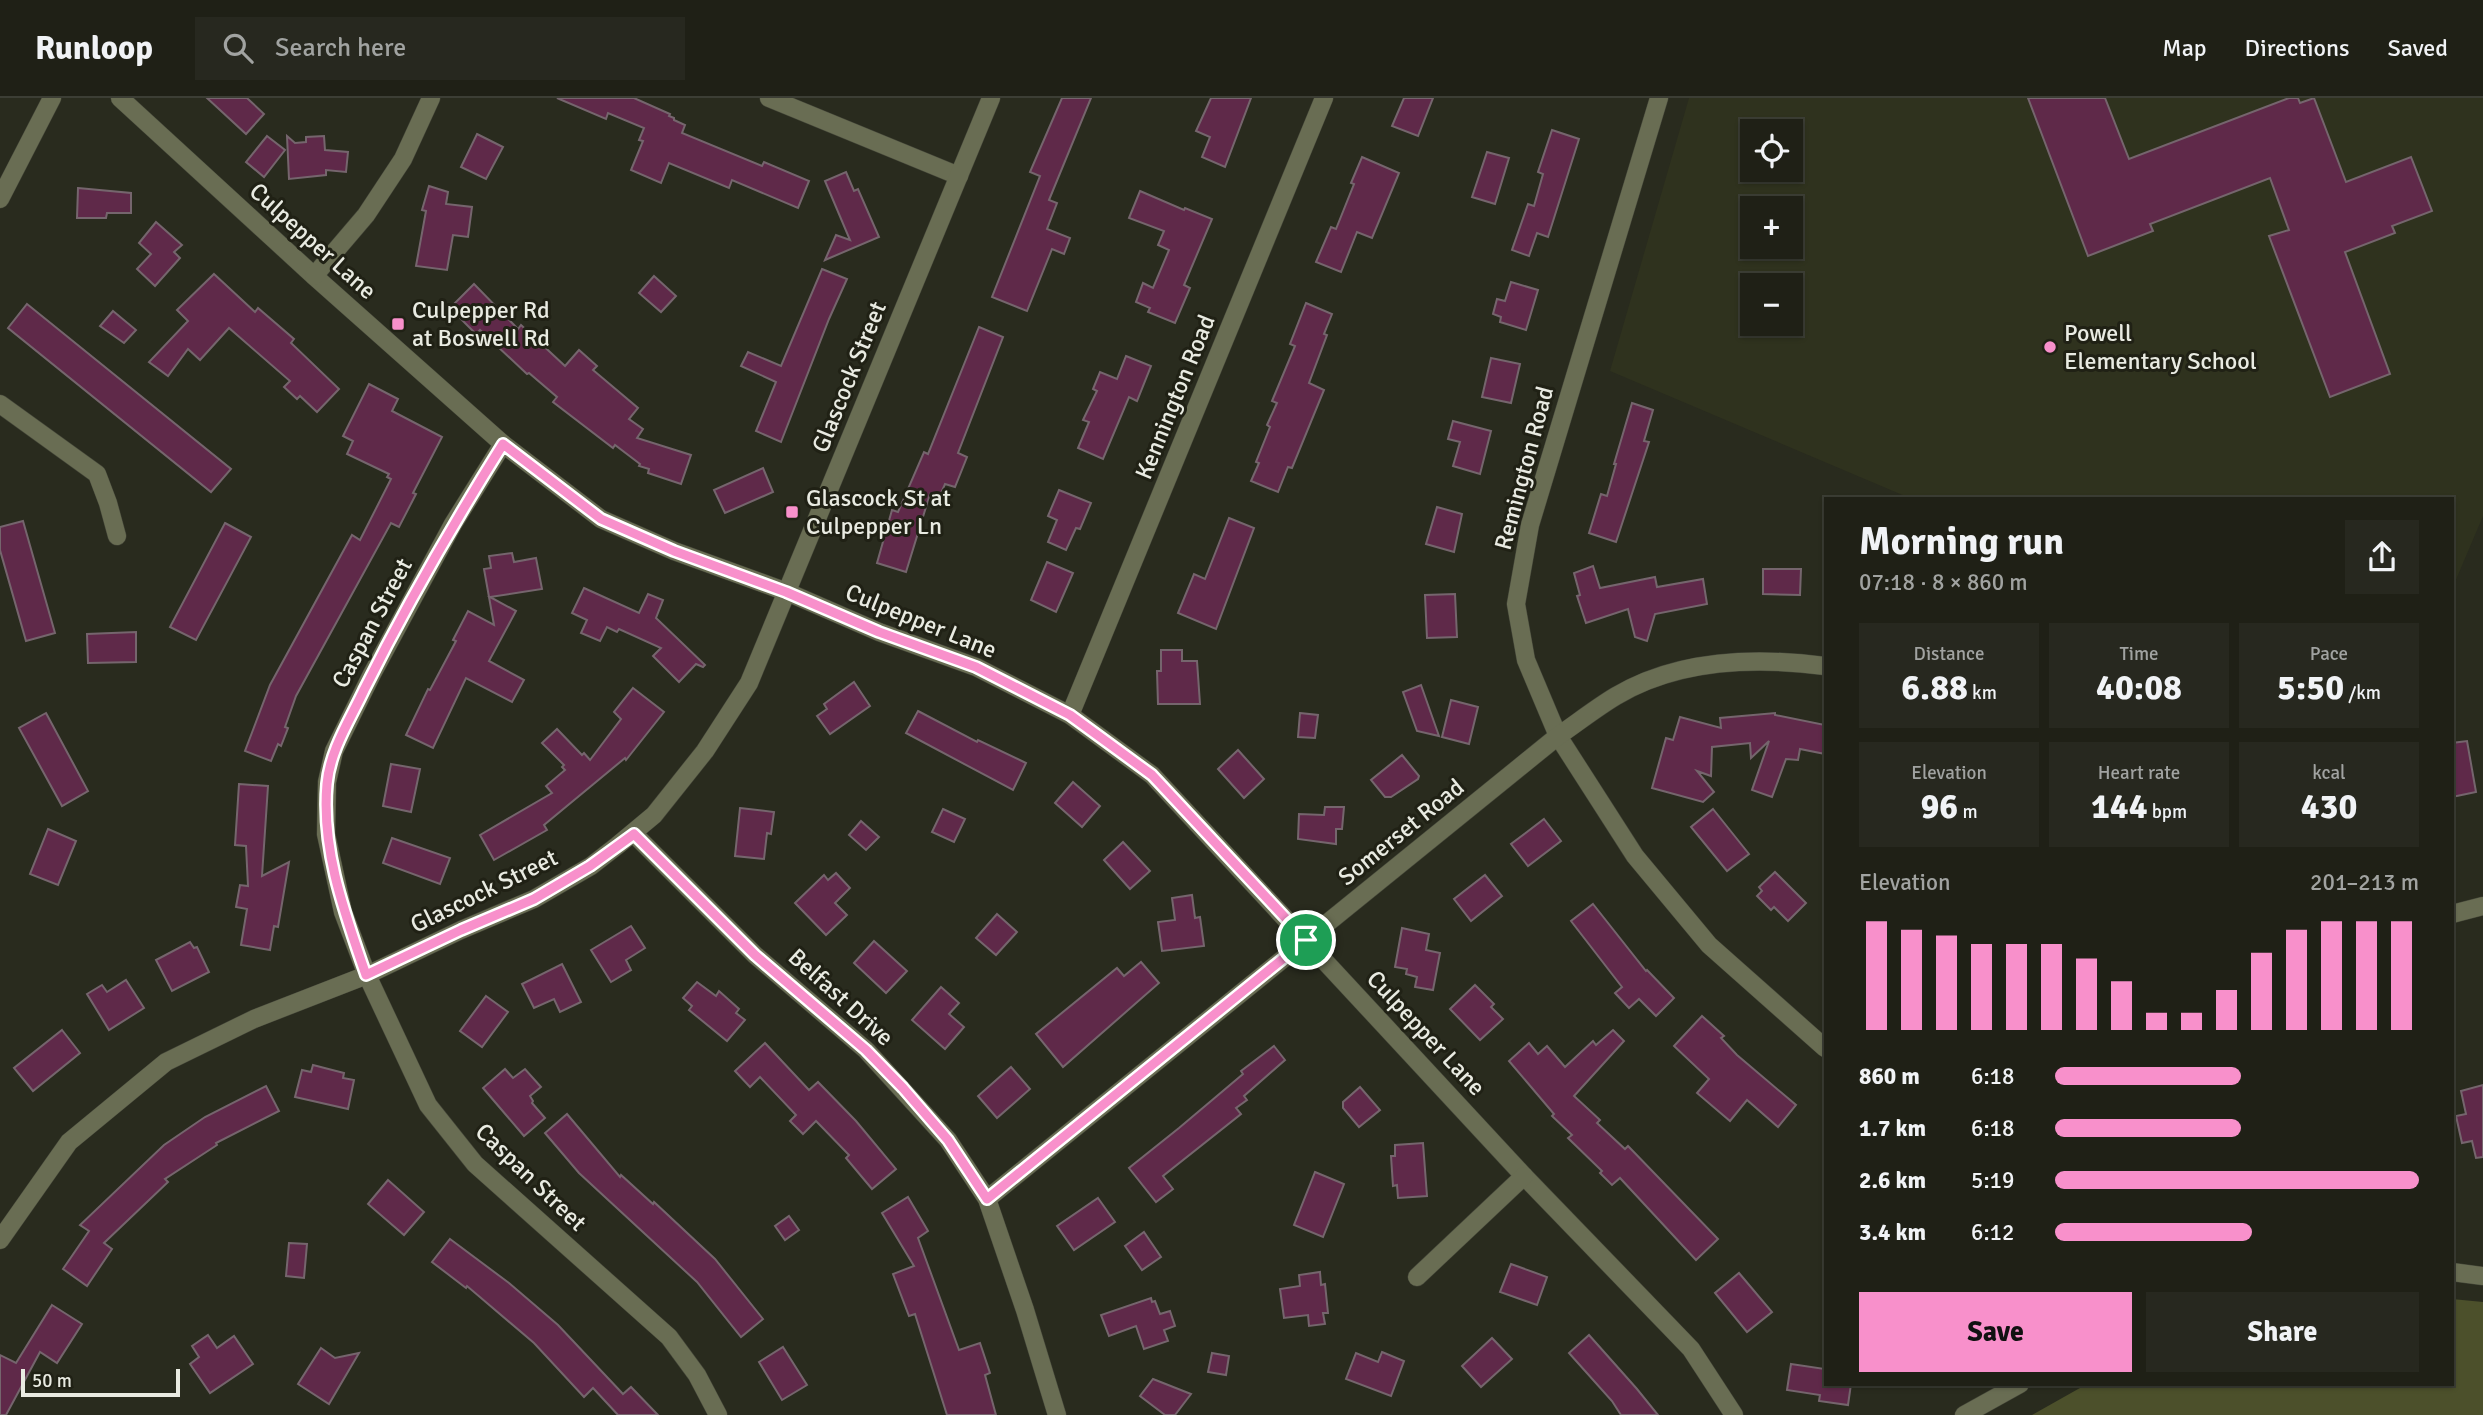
<!DOCTYPE html>
<html lang="en">
<head>
<meta charset="utf-8">
<style>
	body { margin:0; font-family:Signika,sans-serif; background:#27281f; color:#f1f3f6; height:100vh; display:flex; flex-direction:column; font-size:26px; white-space:nowrap }
	* { box-sizing:border-box; margin:0 }
	p { font-size:23px; color:#a1a3a1 }
	.icon { flex:none; width:38px; height:38px; fill:none; stroke:currentColor; stroke-width:2; stroke-linecap:round; stroke-linejoin:round }
	.map { position:relative; flex:1; overflow:hidden }
	.side { position:absolute; left:1824px; top:399px; width:630px; height:889px; display:flex; flex-direction:column; background:#1f2016; border-radius:0px; box-shadow:0 2px 5px #0004,0 0 0 2px #3c3e35 }
	.side>* { flex:none }
	.buttons { position:absolute; left:1740px; top:21px; display:grid; gap:14px }
	.buttons a { display:grid; place-items:center; width:63px; height:63px; border-radius:0px; background:#1f2016; box-shadow:0 2px 5px #0004,0 0 0 2px #3c3e35; font-size:35px }
	.scale { position:absolute; left:21px; bottom:18px; width:159px; box-sizing:border-box; padding-left:7px; border:4px solid #e9ebe2; border-top:0; font-size:19px; line-height:24px; white-space:nowrap; color:#e9ebe2; -webkit-text-stroke:5px #202115; paint-order:stroke }
	.pin { position:absolute; display:grid; place-items:center; width:60px; height:60px; color:#fff; margin:-30px; border:4px solid #fff; border-radius:50%; box-shadow:0 2px 7px #0007 }
	.round { display:grid; place-items:center; flex:none; width:74px; height:74px; border-radius:0px; background:#27281f }
	.summary { display:flex; align-items:center; justify-content:space-between; height:119px; padding:0 35px }
	h1 { font-size:38px; font-weight:700; line-height:52px }
	.stats { display:grid; grid-template-columns:repeat(3,1fr); gap:10px; height:119px; padding:7px 35px }
	.stats div { display:grid; align-content:center; border-radius:0px; background:#27281f; text-align:center }
	.stats b { font-size:35px; font-weight:700 }
	.stats small { font-size:19px; font-weight:400 }
	.stats p { font-size:19px }
	.chart { height:196px; padding:14px 35px }
	.chart p { display:flex; justify-content:space-between }
	.chart svg { width:100%; height:126px; margin-top:7px; stroke:#f890cb; stroke-width:6 }
	.action { display:flex; gap:14px; margin-top:auto; padding:14px 35px }
	.action a { flex:1; height:80px; border-radius:0px; background:#f890cb; color:#111; font-size:28px; font-weight:700; line-height:80px; text-align:center }
	.action a+a { background:#27281f; color:#f1f3f6 }
	ul { padding:0 35px; list-style:none; font-size:23px }
	li { display:grid; grid-template-columns:112px 84px 1fr; align-items:center; height:52px }
	li i { height:18px; border-radius:9px; background:#f890cb }
	header { display:flex; align-items:center; gap:42px; box-sizing:border-box; height:98px; padding:0 35px; background:#1f2016; border-bottom:2px solid #3c3e35 }
	header strong { font-size:33px }
	nav { display:flex; gap:38px; margin-inline-start:auto; font-size:24px }
	.search { width:490px; height:63px; background:#27281f; display:flex; align-items:center; gap:18px; box-sizing:border-box; padding:0 24px; border-radius:0px; color:#a1a3a1; font-size:26px }
	.map>svg:first-child { display:block }
</style>
</head>
<body>
<header>
<strong>Runloop</strong>
<div class="search"><svg class="icon" aria-label="search" viewBox="0 0 24 24"><circle cx="10" cy="10" r="6"/><path d="M15 15l6 6"/></svg>Search here</div>
<nav><a>Map</a><a>Directions</a><a>Saved</a></nav>
</header>
<div class="map">
<svg width="2483" height="1317" viewBox="0 0 2483 1317">
	<rect width="100%" height="100%" fill="#292b1e"/>
	<path fill="#2f321e" fill-rule="evenodd" d="M1689,0H2483V418L2452,491V401H1912L1610,273ZM1752,33H1790V72H1752ZM1752,110H1790V149H1752ZM1752,187H1790V226H1752Z"/>
	<path fill="#4c502b" d="M2452,1201L2483,1204V1317H2032L2087,1286H2452Z"/>
	<g fill="#5f2949" stroke="#75656d" stroke-width="2">
		<path d="M207,0H247L264,16L246,36Z"/>
		<path d="M557,0H634L670,16L669,18L674,20V22L685,27L682,35L762,68L764,64L809,83L798,110L732,82L729,90L669,65L661,85L631,72L643,43L639,42L644,30L608,15L606,21Z"/>
		<path d="M1062,0H1091L1049,102L1057,105L1047,131L1070,140L1064,156L1052,151L1027,213L992,199L1040,78L1030,74Z"/>
		<path d="M1211,0H1251L1225,69L1202,59L1210,39L1196,33Z"/>
		<path d="M1404,0H1433L1418,38L1392,28Z"/>
		<path d="M2028,0H2105L2129,61L2289,0H2298L2300,5L2314,0L2346,84L2411,59L2432,113L2392,128L2395,135L2345,154L2390,276L2330,299L2269,138L2289,132L2270,80L2150,126L2153,133L2088,158Z"/>
		<path d="M1552,32L1579,41L1548,139L1537,135L1529,158L1512,152L1528,106L1534,108L1543,76L1538,74Z"/>
		<path d="M477,36L503,49L486,81L461,69Z"/>
		<path d="M267,38L285,52L264,79L246,64Z"/>
		<path d="M287,38L295,45L306,44V39L324,38L325,52L348,54L346,74L326,72V77L289,81Z"/>
		<path d="M1487,54L1509,60L1495,106L1472,99Z"/>
		<path d="M1362,59L1399,75L1372,140L1357,134L1341,174L1316,164L1331,129L1336,131L1354,86L1351,85Z"/>
		<path d="M846,74L854,93L858,91L879,139L825,162L836,137L850,142L825,83Z"/>
		<path d="M429,88L448,94L446,106L472,109L468,139L453,137L447,172L416,168L426,113L422,112Z"/>
		<path d="M78,90L131,95V115H107L106,120H77Z"/>
		<path d="M1140,93L1184,112L1185,110L1212,121L1184,187L1190,190L1175,225L1148,214L1150,210L1136,204L1143,185L1153,190L1169,152L1158,147L1164,133L1129,120Z"/>
		<path d="M156,124L182,147L174,154L180,160L155,188L137,171L151,156L139,145Z"/>
		<path d="M822,171L847,181L829,221L781,344L756,333L776,284L741,268L748,254L781,268Z"/>
		<path d="M214,176L255,214L258,210L294,241L291,245L339,291L317,314L300,298L297,301L284,289L290,283L229,230L200,262L188,251L168,278L149,264L188,223L177,212Z"/>
		<path d="M654,178L676,198L661,214L639,195Z"/>
		<path d="M1511,184L1538,192L1526,232L1500,224L1501,219L1493,216L1497,201L1505,203Z"/>
		<path d="M474,186L518,231L521,227L565,268L579,252L597,268L593,272L638,310L629,321L643,331L637,340L691,357L681,386L648,375L649,371L639,368L640,366L615,347L613,350L553,304L557,299L529,275L527,276L480,232L476,236L450,210Z"/>
		<path d="M1306,205L1332,216L1324,236L1327,237L1309,285L1324,292L1292,370L1288,369L1278,394L1251,383L1259,365L1256,364L1270,329L1267,327L1277,305L1272,303L1295,248L1290,246Z"/>
		<path d="M27,206L231,371L211,394L8,230Z"/>
		<path d="M113,213L136,232L124,245L100,228Z"/>
		<path d="M979,229L1003,239L958,355L967,359L955,389L945,386L939,400L930,396L906,474L877,465L892,412L898,414L924,354L928,356Z"/>
		<path d="M1126,258L1151,268L1137,303L1129,299L1103,361L1078,350L1089,324L1083,322L1097,293L1093,291L1100,274L1117,281Z"/>
		<path d="M1491,260L1520,266L1511,305L1482,299Z"/>
		<path d="M369,286L398,301L392,313L442,339L413,395L416,396L399,429L391,425L296,598L285,629L288,630L281,648L278,646L271,663L245,653L270,587L352,437L360,442L391,381L387,379L389,376L347,356L353,343L343,338Z"/>
		<path d="M1632,305L1653,312L1644,343L1649,344L1616,444L1589,435L1601,396L1607,398L1616,366H1614Z"/>
		<path d="M1453,323L1491,333L1480,376L1453,368L1460,344L1448,341Z"/>
		<path d="M763,370L773,394L725,415L714,392Z"/>
		<path d="M1059,392L1091,405L1080,431L1076,430L1066,452L1048,444L1057,422L1048,418Z"/>
		<path d="M1437,409L1462,416L1454,454L1426,446Z"/>
		<path d="M1229,420L1254,430L1216,531L1178,515L1194,476L1205,481Z"/>
		<path d="M23,423L55,535L26,543L0,452V429Z"/>
		<path d="M225,425L251,439L196,542L170,529Z"/>
		<path d="M512,455L514,464L536,460L542,491L490,499L516,513L489,563L524,582L512,604L466,580L433,650L406,637L428,591L430,592L456,543L453,542L468,513L494,527L484,471L491,470L489,458Z"/>
		<path d="M1047,464L1073,475L1056,514L1031,502Z"/>
		<path d="M1593,468L1600,490L1655,479L1657,489L1703,481L1707,506L1655,516L1647,543L1635,539L1628,511L1586,525L1577,498L1580,497L1574,475Z"/>
		<path d="M1763,471H1801L1800,497L1763,496Z"/>
		<path d="M584,490L639,515L648,496L663,502L656,520L705,567L703,569L696,566L679,584L653,558L661,550L619,531L617,534L607,529L600,543L581,535L587,522L572,515Z"/>
		<path d="M1455,496L1457,539L1427,540L1425,497Z"/>
		<path d="M136,534V564L88,565L87,536Z"/>
		<path d="M1161,552H1182V563H1197L1200,606H1158L1157,573H1161Z"/>
		<path d="M854,584L870,608L830,636L817,618L827,611L824,606Z"/>
		<path d="M1421,587L1439,638L1417,633L1403,594Z"/>
		<path d="M633,590L664,614L626,662L625,660L544,727L547,732L494,762L480,737L552,695L546,688L565,672L562,669L564,667L542,645L557,631L582,657L584,655L590,662L621,621L614,614Z"/>
		<path d="M1451,602L1478,609L1469,646L1442,639Z"/>
		<path d="M918,613L977,644L978,642L1026,665L1013,692L906,635Z"/>
		<path d="M46,615L88,693L62,708L19,630Z"/>
		<path d="M1300,615L1318,617L1315,640L1298,639Z"/>
		<path d="M1775,615V617L1825,627V656L1800,651L1798,662L1786,661L1772,699L1752,692L1769,643L1751,660L1750,645L1712,649L1711,678L1697,673L1714,694L1703,704L1652,690L1666,640L1673,642L1680,619L1721,630L1720,620Z"/>
		<path d="M2467,643L2476,694L2452,699V645Z"/>
		<path d="M1238,652L1264,681L1244,700L1218,671Z"/>
		<path d="M1402,657L1419,678L1418,681L1391,699H1385L1371,682Z"/>
		<path d="M391,666L420,671L411,714L383,708Z"/>
		<path d="M1073,684L1100,708L1082,729L1055,705Z"/>
		<path d="M239,686L268,688L262,778L289,764L278,829L274,828L270,852L241,847L247,811L236,809L240,787L248,788L246,748L235,747Z"/>
		<path d="M1325,709H1344L1342,731H1336V746L1298,741L1299,716L1324,717Z"/>
		<path d="M740,710L774,714L771,736L767,735L764,761L735,758Z"/>
		<path d="M943,711L965,721L954,744L932,734Z"/>
		<path d="M1713,711L1749,756L1727,773L1691,729Z"/>
		<path d="M1544,721L1561,743L1528,768L1511,746Z"/>
		<path d="M861,723L879,739L866,752L849,737Z"/>
		<path d="M48,731L76,743L58,787L30,776Z"/>
		<path d="M392,740L450,760L440,786L383,765Z"/>
		<path d="M1123,744L1150,773L1130,791L1104,762Z"/>
		<path d="M1775,774L1806,805L1788,823L1774,809L1771,812L1757,798L1762,793L1759,789Z"/>
		<path d="M836,775L850,790L835,805L847,817L826,837L795,805L824,777L828,782Z"/>
		<path d="M1485,777L1502,798L1471,823L1454,801Z"/>
		<path d="M1192,797L1195,820L1200,819L1204,848L1162,853L1158,824L1175,822L1172,800Z"/>
		<path d="M1593,806L1646,873L1647,872L1674,900L1656,918L1639,901L1629,910L1615,895L1622,889L1571,823Z"/>
		<path d="M997,816L1017,834L996,857L976,840Z"/>
		<path d="M631,828L645,850L626,862L631,872L611,884L591,852Z"/>
		<path d="M1402,830L1429,836L1426,852L1440,855L1433,892L1415,889L1417,879L1406,876L1407,871L1395,869Z"/>
		<path d="M874,843L907,873L886,895L854,865Z"/>
		<path d="M190,844L194,850L197,849L209,874L172,893L156,862Z"/>
		<path d="M1141,864L1159,885L1063,969L1036,936L1117,870L1124,878Z"/>
		<path d="M562,866L581,904L560,914L554,901L534,910L522,886Z"/>
		<path d="M126,882L144,910L109,932L87,896L102,887L107,894Z"/>
		<path d="M697,884L716,898L719,893L739,911L736,915L745,922L727,943L689,912L692,908L683,900Z"/>
		<path d="M1475,887L1494,906L1491,909L1503,921L1480,942L1450,911Z"/>
		<path d="M941,889L959,905L949,916L964,929L945,951L912,922Z"/>
		<path d="M486,898L508,914L482,949L460,933Z"/>
		<path d="M1702,918L1724,938L1721,940L1737,957L1796,1007L1778,1029L1747,1002L1730,1023L1697,995L1709,981L1674,948Z"/>
		<path d="M62,932L80,955L33,993L14,970Z"/>
		<path d="M1613,932L1624,943L1574,998L1600,1022L1597,1025L1625,1051L1628,1048L1718,1141L1696,1162L1620,1080L1612,1087L1600,1075L1602,1073L1568,1040L1572,1037L1552,1018L1554,1016L1509,963L1529,945L1538,956L1547,948L1565,969L1593,943L1596,947Z"/>
		<path d="M765,945L809,992L818,984L856,1023L896,1071L872,1091L846,1060L849,1057L816,1023L803,1036L790,1023L796,1017L760,979L750,989L735,973Z"/>
		<path d="M1274,948L1285,962L1244,998L1247,1002L1236,1010L1241,1016L1163,1078L1173,1091L1156,1104L1129,1070L1179,1030L1243,976L1241,973Z"/>
		<path d="M313,967L344,975L343,980L354,982L348,1011L295,999L302,972L311,974Z"/>
		<path d="M1011,969L1030,991L997,1020L978,998Z"/>
		<path d="M505,971L513,980L525,971L541,989L530,998L533,1003L532,1005L545,1020L524,1038L483,990Z"/>
		<path d="M2483,987V1059L2476,1060L2472,1043L2462,1045L2456,1018L2466,1016L2461,993Z"/>
		<path d="M266,988L279,1013L216,1045L217,1047L165,1081L168,1084L104,1145L112,1151L87,1188L63,1171L89,1133L80,1127L164,1047L205,1019Z"/>
		<path d="M1360,989L1380,1012L1359,1029L1343,1010V1004Z"/>
		<path d="M567,1016L620,1079L621,1077L653,1106L654,1104L715,1161L763,1221L741,1239L697,1184L579,1075L545,1035Z"/>
		<path d="M1423,1045L1427,1098L1398,1100L1397,1087L1393,1088L1391,1058H1395V1047Z"/>
		<path d="M1315,1074L1344,1086L1323,1139L1294,1127Z"/>
		<path d="M388,1082L424,1114L404,1137L368,1106Z"/>
		<path d="M908,1099L928,1133L918,1140L959,1252L980,1245L990,1275L985,1277L996,1317H947L915,1216L909,1218L893,1176L914,1168L882,1115Z"/>
		<path d="M1098,1100L1115,1124L1074,1152L1057,1128Z"/>
		<path d="M789,1118L799,1132L785,1142L775,1128Z"/>
		<path d="M1144,1134L1161,1159L1142,1172L1125,1148Z"/>
		<path d="M450,1141L509,1185L558,1227L623,1296L631,1289L658,1317H618L593,1290L584,1299L534,1245L467,1188L466,1190L432,1164Z"/>
		<path d="M289,1145L307,1146L304,1180L286,1178Z"/>
		<path d="M1511,1166L1547,1179L1537,1207L1500,1194Z"/>
		<path d="M1320,1174L1321,1187L1325,1186L1328,1215H1323L1325,1226L1309,1228L1308,1217L1284,1220L1280,1191L1300,1188L1299,1177Z"/>
		<path d="M1739,1175L1772,1214L1747,1234L1715,1195Z"/>
		<path d="M1151,1200L1152,1204L1155,1203L1160,1216L1170,1213L1175,1228L1164,1232L1168,1243L1144,1251L1136,1228L1109,1238L1101,1217Z"/>
		<path d="M52,1207L82,1226L57,1265L40,1254L6,1317H0V1257L16,1265Z"/>
		<path d="M208,1237L217,1250L234,1238L253,1266L210,1295L190,1266L199,1259L192,1248Z"/>
		<path d="M1589,1237L1637,1291L1658,1317H1621L1612,1303L1569,1255Z"/>
		<path d="M1492,1240L1512,1261L1481,1289L1462,1268Z"/>
		<path d="M783,1249L807,1287L782,1302L759,1264Z"/>
		<path d="M321,1250L335,1260L359,1255L329,1306L298,1286Z"/>
		<path d="M1382,1254L1404,1263L1391,1298L1346,1281L1356,1255L1378,1264Z"/>
		<path d="M1212,1255L1229,1258L1226,1277L1208,1274Z"/>
		<path d="M1791,1266L1825,1271V1286H1851L1848,1307L1819,1303L1820,1297L1787,1292Z"/>
		<path d="M1153,1281L1191,1296L1175,1317H1165L1140,1298Z"/>
	</g>
	<g fill="none" stroke-linecap="round" stroke-linejoin="round">
		<g stroke="#444639" stroke-width="19">
			<g id="minor">
				<path d="M120,0L314,178L503,346L601,421L674,453L787,494L879,534L976,569L1070,617L1152,677L1524,1078L1691,1251L1734,1317"/>
				<path d="M769,0L959,78"/>
				<path d="M1659,0L1530,427L1516,506L1526,562L1558,638L1635,758L1709,847L1825,950"/>
				<path d="M314,178L366,117L403,61L431,0"/>
				<path d="M0,306L97,376L108,405L117,438"/>
				<path d="M503,346L453,426L372,576L334,653L327,684L326,736L343,814L367,877L428,1007L475,1066L669,1239L697,1277L718,1317"/>
				<path d="M1070,617L1324,0"/>
				<path d="M634,736L755,857L866,952L948,1042L987,1101L1025,1212L1057,1317"/>
				<path d="M2452,816L2483,808"/>
				<path d="M987,1101L1558,638C1577,625 1596,610 1616,598C1678,561 1756,559 1825,568"/>
				<path d="M2452,1174L2483,1178"/>
				<path d="M1417,1179L1524,1078"/>
				<path d="M1964,1317L2020,1286"/>
			</g>
		</g>
		<g stroke="#444639" stroke-width="19">
			<g id="tertiary">
				<path d="M0,101L52,0"/>
				<path d="M0,1142L69,1044L166,964L254,921L367,877L461,832L534,801L591,768L618,747L654,717L705,653L749,585L991,0"/>
			</g>
		</g>
		<use href="#minor" stroke="#696d53" stroke-width="18"/>
		<use href="#tertiary" stroke="#696d53" stroke-width="18"/>
	</g>
	<g fill="none" stroke-linecap="round" stroke-linejoin="round">
		<g stroke="#fff" stroke-width="14">
			<path id="route" d="M503,346L601,421L674,453L786,494L879,534L976,569L1070,617L1152,677L1306,842L987,1101L948,1042L903,990L866,952L755,857L634,736L590,768L534,801L461,832L366,877C345,816 321,752 327,686C330,652 350,622 364,592C406,508 453,426 503,346Z"/>
		</g>
		<use href="#route" stroke="#f890cb" stroke-width="9"/>
	</g>
	<g fill="#f890cb" stroke="#202115" stroke-width="2.5">
		<rect x="391" y="219" width="14" height="14" rx="3.5"/>
		<circle cx="2050" cy="249" r="7"/>
		<rect x="785" y="407" width="14" height="14" rx="3.5"/>
	</g>
	<g text-anchor="middle" dominant-baseline="central" stroke-width="6" stroke-linejoin="round" paint-order="stroke">
		<g font-size="24" fill="#e9ebe2" stroke="#202115">
			<text transform="translate(313 143) rotate(42)">Culpepper Lane</text>
			<text transform="translate(849 279) rotate(-68)">Glascock Street</text>
			<text transform="translate(1175 299) rotate(-68)">Kennington Road</text>
			<text transform="translate(1524 370) rotate(-75)">Remington Road</text>
			<text transform="translate(921 523) rotate(22)">Culpepper Lane</text>
			<text transform="translate(372 525) rotate(-62)">Caspan Street</text>
			<text transform="translate(1401 734) rotate(-39)">Somerset Road</text>
			<text transform="translate(484 793) rotate(-26)">Glascock Street</text>
			<text transform="translate(841 899) rotate(42)">Belfast Drive</text>
			<text transform="translate(1426 935) rotate(47)">Culpepper Lane</text>
			<text transform="translate(531 1079) rotate(44)">Caspan Street</text>
		</g>
		<g font-size="24" fill="#e9ebe2" stroke="#202115" text-anchor="start">
			<text x="412" y="212">Culpepper Rd<tspan x="412" dy="28">at Boswell Rd</tspan></text>
			<text x="2064" y="235">Powell<tspan x="2064" dy="28">Elementary School</tspan></text>
			<text x="806" y="400">Glascock St at<tspan x="806" dy="28">Culpepper Ln</tspan></text>
		</g>
	</g>
</svg>
<div class="buttons">
<a><svg class="icon" aria-label="locate" viewBox="0 0 24 24"><circle cx="12" cy="12" r="6"/><path d="M12 2v4M12 18v4M2 12h4M18 12h4"/></svg></a>
<a>+</a>
<a>−</a>
</div>
<div class="scale">50 m</div>
<div class="pin" style="left:1306px;top:842px;background:#1e9e55"><svg class="icon" aria-label="arrive" viewBox="0 0 24 24"><path d="M6 21V4h12l-3 4 3 4H6"/></svg></div>
<section class="side">
<div class="summary"><div><h1>Morning run</h1><p>07:18 · 8 × 860 m</p></div><a class="round"><svg class="icon" aria-label="share" viewBox="0 0 24 24"><path d="M12 15V3M7 8l5-5 5 5M5 13v7h14v-7"/></svg></a></div>
<div class="stats">
<div><p>Distance</p><b>6.88<small> km</small></b></div>
<div><p>Time</p><b>40:08</b></div>
<div><p>Pace</p><b>5:50<small> /km</small></b></div>
</div>
<div class="stats">
<div><p>Elevation</p><b>96<small> m</small></b></div>
<div><p>Heart rate</p><b>144<small> bpm</small></b></div>
<div><p>kcal</p><b>430</b></div>
</div>
<div class="chart"><p><span>Elevation</span>201–213 m</p>
<svg viewBox="0 0 160 44" preserveAspectRatio="none"><path d="M5 44V6M15 44V9M25 44V11M35 44V14M45 44V14M55 44V14M65 44V19M75 44V27M85 44V38M95 44V38M105 44V30M115 44V17M125 44V9M135 44V6M145 44V6M155 44V6"/></svg>
</div>
<ul>
<li><b>860 m</b>6:18<i style="width:51%"></i></li>
<li><b>1.7 km</b>6:18<i style="width:51%"></i></li>
<li><b>2.6 km</b>5:19<i style="width:100%"></i></li>
<li><b>3.4 km</b>6:12<i style="width:54%"></i></li>
</ul>
<div class="action"><a>Save</a><a>Share</a></div>
</section>
</div>
</body>
</html>
